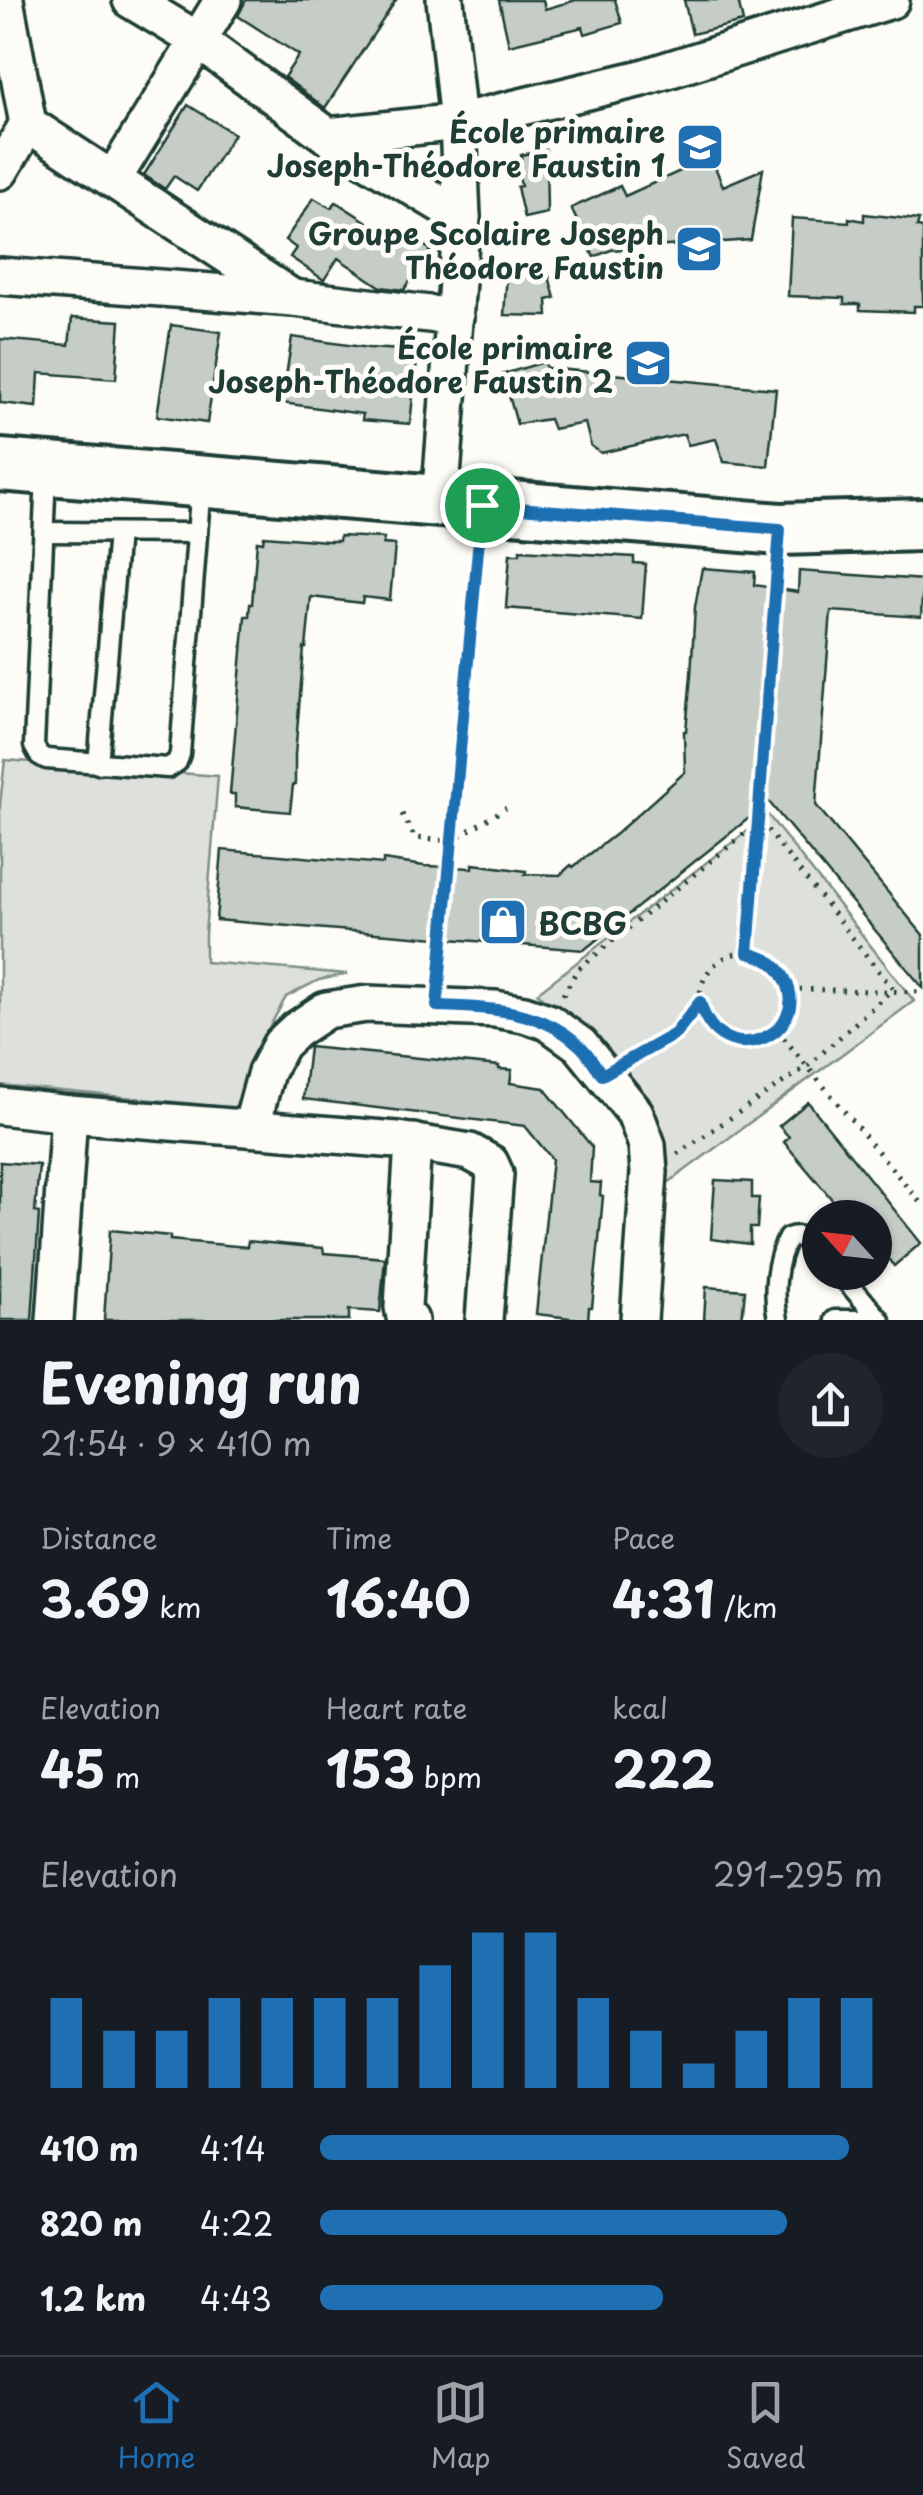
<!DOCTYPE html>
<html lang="en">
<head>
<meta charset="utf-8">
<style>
	body { margin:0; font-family:"Playpen Sans",sans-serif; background:#20242c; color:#f1f3f6; height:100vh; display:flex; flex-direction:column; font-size:38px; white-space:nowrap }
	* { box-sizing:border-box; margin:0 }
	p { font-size:32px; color:#9ea1a6 }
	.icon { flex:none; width:55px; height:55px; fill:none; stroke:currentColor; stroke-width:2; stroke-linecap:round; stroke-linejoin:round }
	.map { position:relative; height:1320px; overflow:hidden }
	.side { display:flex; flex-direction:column; background:#171b24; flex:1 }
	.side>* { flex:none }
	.needle { width:65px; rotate:297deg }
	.tools { position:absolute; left:802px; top:1200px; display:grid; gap:20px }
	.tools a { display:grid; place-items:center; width:90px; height:90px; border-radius:50%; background:#171b24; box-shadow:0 2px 8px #0004; font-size:50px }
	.pin { position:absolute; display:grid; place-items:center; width:85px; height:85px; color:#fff; margin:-42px; border:5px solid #fff; border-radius:50%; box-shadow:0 2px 10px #0007 }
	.round { display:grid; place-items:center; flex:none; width:105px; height:105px; border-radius:52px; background:#20242c }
	.headline { display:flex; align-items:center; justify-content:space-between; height:170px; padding:0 40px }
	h1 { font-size:55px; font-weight:700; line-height:75px }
	.stats { display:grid; grid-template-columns:repeat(3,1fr); gap:15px; height:170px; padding:10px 40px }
	.stats div { display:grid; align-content:center }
	.stats b { font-size:50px; font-weight:700 }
	.stats small { font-size:28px; font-weight:400 }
	.stats p { font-size:28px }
	.chart { height:280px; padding:20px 40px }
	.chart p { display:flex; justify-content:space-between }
	.chart svg { width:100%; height:180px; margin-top:10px; stroke:#1f6fb2; stroke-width:6 }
	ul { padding:0 40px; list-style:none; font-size:32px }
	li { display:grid; grid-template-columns:160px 120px 1fr; align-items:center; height:75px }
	li i { height:25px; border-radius:12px; background:#1f6fb2 }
	.dock { display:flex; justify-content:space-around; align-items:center; height:140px; border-top:2px solid #363941; background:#171b24; font-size:28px; color:#9ea1a6 }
	.dock a { display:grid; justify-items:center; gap:5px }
	.dock .current { color:#1f6fb2 }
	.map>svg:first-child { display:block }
</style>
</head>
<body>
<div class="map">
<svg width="923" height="1320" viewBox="0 0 923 1320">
	<rect width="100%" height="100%" fill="#fdfcf7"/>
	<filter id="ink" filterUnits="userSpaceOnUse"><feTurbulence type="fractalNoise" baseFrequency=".01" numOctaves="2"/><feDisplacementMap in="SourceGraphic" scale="20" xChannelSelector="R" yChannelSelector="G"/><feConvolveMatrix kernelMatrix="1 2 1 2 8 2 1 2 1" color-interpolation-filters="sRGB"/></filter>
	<g filter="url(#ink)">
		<g fill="#dde0db" stroke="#7e8e88" stroke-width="2.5">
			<path d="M5,760L218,776L205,934V962L347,974L319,980L286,997L264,1037L260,1090L236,1108L0,1085V804Z"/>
			<path d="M768,815L914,1001L664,1186L585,1035L537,993Z"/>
		</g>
		<g fill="#c6cdc7" stroke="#1f3d34" stroke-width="2.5">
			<path d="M246,0H396L325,108L284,77L299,55L238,16Z"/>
			<path d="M499,0H543L545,9L576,0H615L622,23L585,34L583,27L509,45Z"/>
			<path d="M684,0H738L743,22L692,34Z"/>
			<path d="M188,105L234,134L197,191L174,176L165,189L144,175Z"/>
			<path d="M546,150L547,213L524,218L517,187L521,186L517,166L522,165L521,155Z"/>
			<path d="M700,162L715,167L723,186L763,169L751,240L611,250L594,257L571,208L620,186L625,196Z"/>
			<path d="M314,198L331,208L336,202L386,234L392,225L431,250L404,290L381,287L338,258L324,280L290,257L296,248L285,240Z"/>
			<path d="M864,214L919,220L917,227L923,228V306H914V312L860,310V304H844V298L788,296L792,218L849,222V218L864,221Z"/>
			<path d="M507,273H548L555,298L547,300L548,316L504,315Z"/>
			<path d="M72,318L120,321L116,379L39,373L37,407L0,403V339L69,345Z"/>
			<path d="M171,325L221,332L207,423L157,416Z"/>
			<path d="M292,337L369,348L418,351L410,424L362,420L363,414L282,403Z"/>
			<path d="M544,362L547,368L776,389L768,466L724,462L716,439L688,445L684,434L601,453L591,446L585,423L553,429L549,419L517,424L503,374Z"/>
			<path d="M264,536L327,541H339L340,536L384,538L383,544L395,545L390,600L363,597L362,603L311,597L306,648H304L295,755V785H293L290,812L235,807V794H230L245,616H249L250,604H252L257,541L263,542Z"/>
			<path d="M520,550L634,557V563L646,564L642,619L506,608L510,554H520Z"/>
			<path d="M702,568L755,572L754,585L798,592L799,571L923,580L921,617L831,611L816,805L923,935V988L769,802L584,950L216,920L222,850L383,864V860L424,866L473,868V864L526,871L525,874L560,875L571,865L573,867L617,833L685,772L684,731H686L691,675L695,607Z"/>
			<path d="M309,1047L499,1066V1069L512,1070L510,1083L544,1088L592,1147L590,1182L601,1183L600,1195L603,1196L599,1240L592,1307H589L588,1320L536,1314L552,1159L525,1126L303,1099Z"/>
			<path d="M808,1102L921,1243L894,1266L875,1243V1218H854L845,1207L841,1210L784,1142L789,1137L779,1126Z"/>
			<path d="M0,1162L39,1165L35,1212L39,1213L32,1320H0Z"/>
			<path d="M715,1180L752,1182V1198H759L757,1228H750V1244L711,1239Z"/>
			<path d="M110,1230L170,1236V1240L247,1247L248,1241L323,1248L324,1253L385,1258L380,1312L349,1310V1320H104Z"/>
			<path d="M706,1287L745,1290L742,1320H704Z"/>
		</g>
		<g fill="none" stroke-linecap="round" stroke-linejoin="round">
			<g stroke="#1f3d34" stroke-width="25">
				<g id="lane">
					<path d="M46,474L34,746L39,755L46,759L168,768L177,762L180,754L201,484"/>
					<path d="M44,532L197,533"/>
					<path d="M98,764L118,533"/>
					<path d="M839,1272L880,1320"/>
					<path d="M778,1320C773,1294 775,1261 788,1238C802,1233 811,1240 820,1250"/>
					<path d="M835,1320H873"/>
				</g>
			</g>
			<g stroke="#1f3d34" stroke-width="42">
				<g id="street">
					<path d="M5,0L28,124"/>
					<path d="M131,0L199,41L328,136L462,217"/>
					<path d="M328,136L458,122L642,78L891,0"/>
					<path d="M0,171L28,124L288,295"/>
					<path d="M113,179L223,0"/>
					<path d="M0,276L293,298L455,317"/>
					<path d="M440,502L462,217L458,122L445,0"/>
					<path d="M0,1106L69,1114L397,1140L470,1152L490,1163L495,1174L484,1320"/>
					<path d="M251,1128L266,1072L281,1044L296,1030L326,1010L367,1004L495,1009L524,1014L548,1022L580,1045L635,1113L647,1145L649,1172L639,1320"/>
					<path d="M55,1320L69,1114"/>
					<path d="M410,1320L405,1317L403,1307L413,1142"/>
				</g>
			</g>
			<g stroke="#1f3d34" stroke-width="58">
				<path id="secondary" d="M0,465L780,529L923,525"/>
			</g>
			<g stroke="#1f3d34" stroke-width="5" stroke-dasharray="2.5 8" stroke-linecap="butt">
				<path d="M402,814L415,838L451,841L506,808"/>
				<circle cx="745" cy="998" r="45"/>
				<path d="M439,979L478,541"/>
				<path d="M789,989L923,992"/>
				<path d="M563,995L577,970L760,821L748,953"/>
				<path d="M777,1030L923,1206"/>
				<path d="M630,1059L675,1034L700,1002"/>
				<path d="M677,1154L809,1065L893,989L760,821L778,564"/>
			</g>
			<use href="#lane" stroke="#fdfcf7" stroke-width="18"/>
			<use href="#street" stroke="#fdfcf7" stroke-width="35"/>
			<use href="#secondary" stroke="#fdfcf7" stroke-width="50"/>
		</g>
	</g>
	<g fill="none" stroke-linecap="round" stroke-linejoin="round" filter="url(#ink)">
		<g stroke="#fff" stroke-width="20">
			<path id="route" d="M482,505L780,529L748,953C765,957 777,963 785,979C814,1035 719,1076 700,1002L675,1034L602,1075C595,1065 588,1052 578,1044C539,1008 487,1008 437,1006Z"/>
		</g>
		<use href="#route" stroke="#1f6fb2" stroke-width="12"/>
	</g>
	<defs>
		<g id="school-square" transform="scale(2.5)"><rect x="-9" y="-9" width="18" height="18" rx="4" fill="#1f6fb2" stroke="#fdfcf7"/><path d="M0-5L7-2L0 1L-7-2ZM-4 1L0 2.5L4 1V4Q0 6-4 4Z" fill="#fff"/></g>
		<g id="shop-square" transform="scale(2.5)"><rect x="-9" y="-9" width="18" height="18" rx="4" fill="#1f6fb2" stroke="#fdfcf7"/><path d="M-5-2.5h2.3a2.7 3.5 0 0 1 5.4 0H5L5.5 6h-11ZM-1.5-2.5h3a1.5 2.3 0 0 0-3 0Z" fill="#fff"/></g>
	</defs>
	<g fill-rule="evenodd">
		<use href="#school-square" x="700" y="147"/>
		<use href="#school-square" x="699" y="249"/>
		<use href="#school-square" x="648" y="363"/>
		<use href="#shop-square" x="503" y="922"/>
	</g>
	<g text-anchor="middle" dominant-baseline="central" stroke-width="10" stroke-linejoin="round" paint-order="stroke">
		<g font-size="30" font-weight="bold" fill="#1f3d34" stroke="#fdfcf7" text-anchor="end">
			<text x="665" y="130">École primaire<tspan x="665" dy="34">Joseph-Théodore Faustin 1</tspan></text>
			<text x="664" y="232">Groupe Scolaire Joseph<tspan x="664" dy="34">Théodore Faustin</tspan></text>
			<text x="613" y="346">École primaire<tspan x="613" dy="34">Joseph-Théodore Faustin 2</tspan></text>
			<text x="538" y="922" text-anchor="start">BCBG</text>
		</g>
	</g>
</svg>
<div class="tools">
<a><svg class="needle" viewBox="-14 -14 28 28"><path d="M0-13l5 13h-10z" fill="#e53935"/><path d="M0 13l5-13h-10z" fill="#9ea1a6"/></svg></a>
</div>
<div class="pin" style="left:482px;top:505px;background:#1e9e55"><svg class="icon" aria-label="arrive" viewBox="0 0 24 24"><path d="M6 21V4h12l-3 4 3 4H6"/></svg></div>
</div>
<section class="side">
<div class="headline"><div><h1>Evening run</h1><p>21:54 · 9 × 410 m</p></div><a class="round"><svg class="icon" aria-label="share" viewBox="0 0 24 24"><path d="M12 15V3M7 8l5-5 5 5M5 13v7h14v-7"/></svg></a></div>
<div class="stats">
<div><p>Distance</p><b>3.69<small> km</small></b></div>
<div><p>Time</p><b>16:40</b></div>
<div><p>Pace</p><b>4:31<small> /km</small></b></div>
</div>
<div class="stats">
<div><p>Elevation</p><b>45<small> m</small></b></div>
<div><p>Heart rate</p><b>153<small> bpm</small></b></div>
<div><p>kcal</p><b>222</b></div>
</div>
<div class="chart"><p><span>Elevation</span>291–295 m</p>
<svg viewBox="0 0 160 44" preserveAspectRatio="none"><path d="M5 44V22M15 44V30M25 44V30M35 44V22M45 44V22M55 44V22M65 44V22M75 44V14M85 44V6M95 44V6M105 44V22M115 44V30M125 44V38M135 44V30M145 44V22M155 44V22"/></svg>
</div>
<ul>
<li><b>410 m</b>4:14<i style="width:94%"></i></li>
<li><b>820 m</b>4:22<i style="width:83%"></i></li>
<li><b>1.2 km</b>4:43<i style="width:61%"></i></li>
</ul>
</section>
<nav class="dock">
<a class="current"><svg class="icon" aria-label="home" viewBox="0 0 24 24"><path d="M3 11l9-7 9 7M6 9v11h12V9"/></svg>Home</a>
<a><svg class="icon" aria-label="map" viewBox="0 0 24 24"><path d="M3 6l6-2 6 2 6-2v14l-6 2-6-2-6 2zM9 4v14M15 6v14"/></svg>Map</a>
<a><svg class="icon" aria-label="saved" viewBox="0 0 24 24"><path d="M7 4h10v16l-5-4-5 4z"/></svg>Saved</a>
</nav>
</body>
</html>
